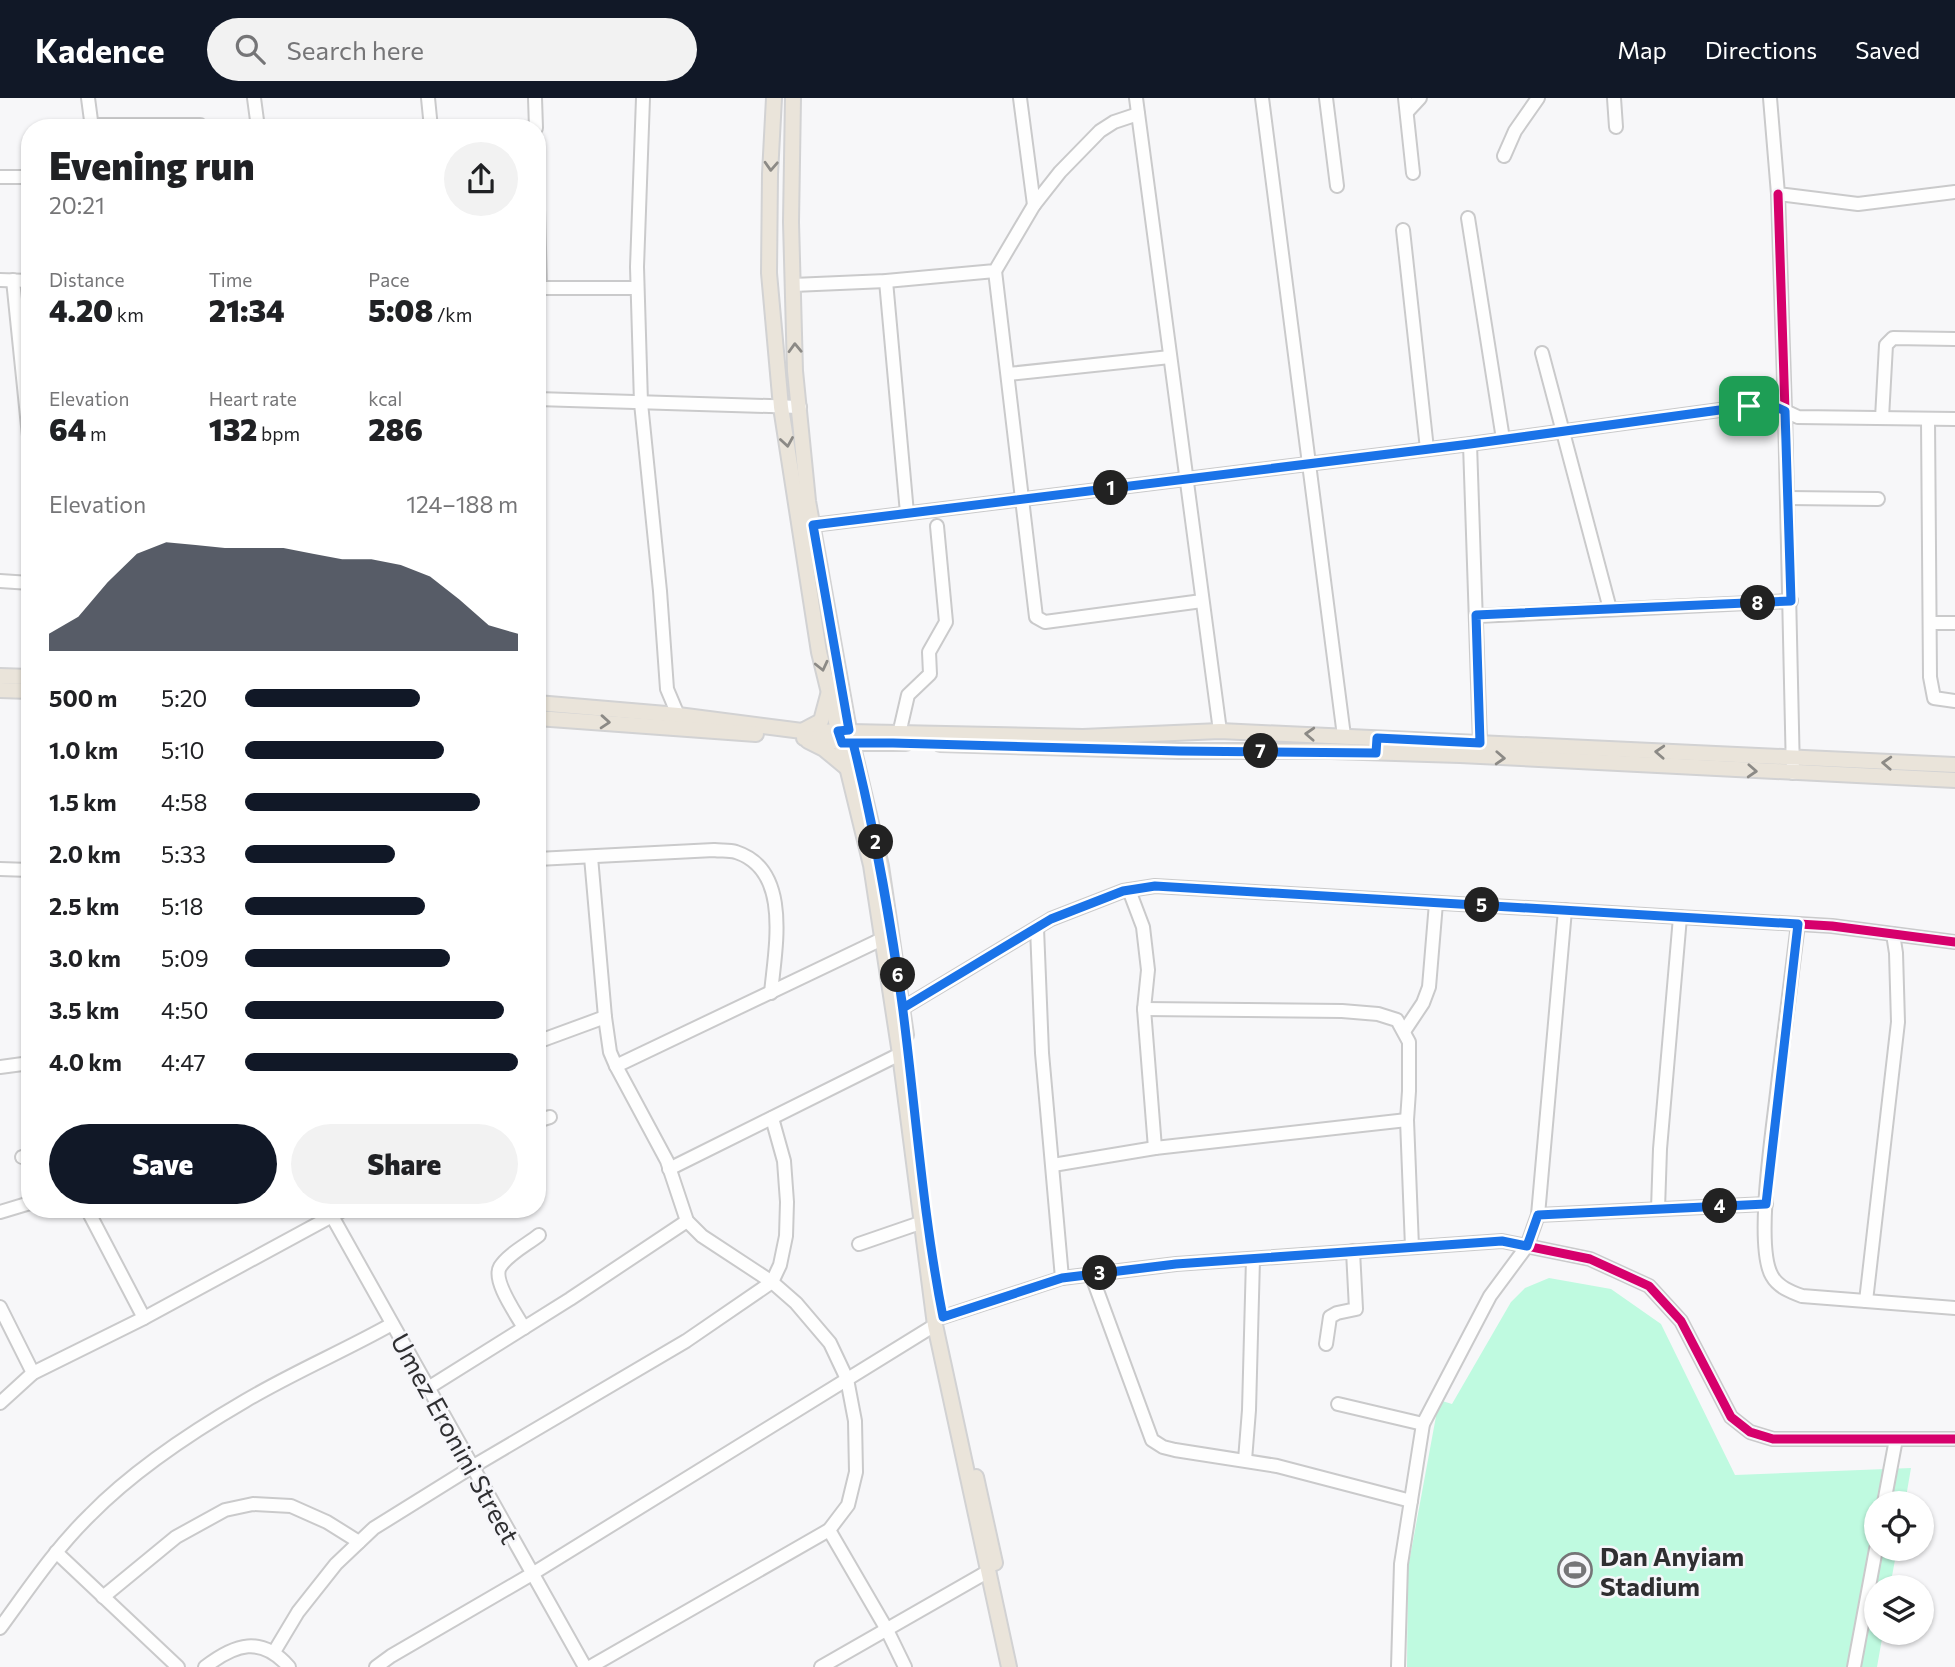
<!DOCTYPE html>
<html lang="en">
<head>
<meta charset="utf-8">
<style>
	body { margin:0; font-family:Commissioner,sans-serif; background:#f2f2f2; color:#202124; height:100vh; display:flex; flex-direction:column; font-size:26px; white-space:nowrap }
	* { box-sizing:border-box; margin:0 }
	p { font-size:23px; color:#757577 }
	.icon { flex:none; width:38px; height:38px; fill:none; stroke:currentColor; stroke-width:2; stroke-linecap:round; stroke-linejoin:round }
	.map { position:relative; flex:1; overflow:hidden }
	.details { position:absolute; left:21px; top:21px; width:525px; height:1099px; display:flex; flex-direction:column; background:#fff; border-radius:28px; box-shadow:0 2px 5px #0004 }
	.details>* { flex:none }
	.buttons { position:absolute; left:1864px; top:1393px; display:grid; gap:14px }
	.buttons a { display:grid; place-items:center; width:70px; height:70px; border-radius:50%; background:#fff; box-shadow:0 2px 5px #0004; font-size:35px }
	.pin { position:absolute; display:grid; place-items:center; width:60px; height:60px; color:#fff; margin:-30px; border-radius:14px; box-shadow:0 4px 10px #0006 }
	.km { position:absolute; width:35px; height:35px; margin:-18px; border-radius:50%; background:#222; color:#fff; font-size:19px; line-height:35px; text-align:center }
	.round { display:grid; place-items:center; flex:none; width:74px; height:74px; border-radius:37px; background:#f2f2f2 }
	.summary { display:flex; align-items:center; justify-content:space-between; height:119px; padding:0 28px }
	h1 { font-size:38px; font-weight:800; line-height:52px }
	.stats { display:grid; grid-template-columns:repeat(3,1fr); gap:10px; height:119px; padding:7px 28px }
	.stats div { display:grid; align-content:center }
	.stats b { font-size:30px; font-weight:800 }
	.stats small { font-size:19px; font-weight:400 }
	.stats p { font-size:19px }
	.chart { height:196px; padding:14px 28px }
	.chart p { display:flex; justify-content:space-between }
	.chart svg { width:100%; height:126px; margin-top:7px; fill:#111827; opacity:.7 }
	.action { display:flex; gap:14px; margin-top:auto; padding:14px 28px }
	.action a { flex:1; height:80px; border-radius:42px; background:#111827; color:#fff; font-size:28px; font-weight:800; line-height:80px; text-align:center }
	.action a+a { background:#f2f2f2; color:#202124 }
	ul { padding:0 28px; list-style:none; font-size:23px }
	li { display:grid; grid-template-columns:112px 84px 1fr; align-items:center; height:52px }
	li i { height:18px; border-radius:9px; background:#111827 }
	header { display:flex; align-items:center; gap:42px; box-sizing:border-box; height:98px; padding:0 35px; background:#111827; color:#fff }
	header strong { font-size:33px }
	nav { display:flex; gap:38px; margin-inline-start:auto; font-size:24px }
	.search { width:490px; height:63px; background:#f2f2f2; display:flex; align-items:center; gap:18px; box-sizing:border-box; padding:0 24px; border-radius:38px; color:#757577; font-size:26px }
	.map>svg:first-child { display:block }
</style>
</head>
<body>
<header>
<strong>Kadence</strong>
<div class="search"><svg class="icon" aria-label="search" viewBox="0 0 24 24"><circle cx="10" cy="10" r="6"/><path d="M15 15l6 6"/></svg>Search here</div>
<nav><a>Map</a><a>Directions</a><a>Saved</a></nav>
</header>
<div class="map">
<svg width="1955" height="1569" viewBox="0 0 1955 1569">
	<rect width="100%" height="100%" fill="#f7f7f9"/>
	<path fill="#bffae0" d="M1549,1180L1611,1191L1661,1226L1735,1377L1911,1370L1905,1405H1876V1451H1897L1890,1489H1876V1535H1883L1877,1569H1407L1408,1470L1439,1302L1452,1306L1511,1204L1525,1190Z"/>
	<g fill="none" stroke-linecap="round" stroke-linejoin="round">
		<g stroke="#cacacb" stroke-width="16">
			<g id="minor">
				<path d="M88,0L92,30"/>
				<path d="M254,0L258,30"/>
				<path d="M428,0L431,30"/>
				<path d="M535,0L536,30"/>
				<path d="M643,0L637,169L641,305L660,493L667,591L678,617"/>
				<path d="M1020,0L1034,107"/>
				<path d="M1136,0L1220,633"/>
				<path d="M1262,0L1344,638"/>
				<path d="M1326,0L1337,88"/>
				<path d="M1405,0L1413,75"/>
				<path d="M1614,0L1616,29"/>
				<path d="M1770,0L1778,96L1858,106L1955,94"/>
				<path d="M1407,14L1420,0"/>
				<path d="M92,27H200"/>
				<path d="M1504,58L1515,33L1538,0"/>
				<path d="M537,72L540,190"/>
				<path d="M0,79H30"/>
				<path d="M1468,120L1503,341"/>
				<path d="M1403,132L1427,351"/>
				<path d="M995,173L1036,519L1045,524L1202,503"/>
				<path d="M0,182L30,183"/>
				<path d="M13,182L30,348"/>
				<path d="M886,183L907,415"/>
				<path d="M793,187L886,183L995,173L1034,107L1060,74L1100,33L1114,24L1138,16"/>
				<path d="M537,190H637"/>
				<path d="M1542,255L1610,511"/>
				<path d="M1008,276L1170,259"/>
				<path d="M537,301L800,309"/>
				<path d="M1882,320L1886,247L1893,240L1955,241"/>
				<path d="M1928,322L1930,579L1934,600L1955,603"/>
				<path d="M1470,346L1480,645"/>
				<path d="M1788,400L1878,401"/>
				<path d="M813,427L1470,346L1749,308H1765L1785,313L1778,96"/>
				<path d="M0,483L30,485"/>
				<path d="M1476,518L1791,503"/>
				<path d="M1930,525H1955"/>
				<path d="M899,636L908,597L930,576L929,554L946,524L937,428"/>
				<path d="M1793,675L1785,313L1798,319L1955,321"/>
				<path d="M537,761L714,752C721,753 729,752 736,754C792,772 775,851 771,895"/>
				<path d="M0,771L30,772"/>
				<path d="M1129,792L1143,829L1148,872L1144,911L1155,1050"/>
				<path d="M1798,826C1791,879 1785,933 1778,986C1774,1025 1754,1148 1772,1178C1778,1189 1791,1194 1802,1198L1955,1210"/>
				<path d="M1037,830L1042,955L1062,1180"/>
				<path d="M903,910L1051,821L1123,793L1155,788L1832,828L1955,844"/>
				<path d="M1144,911L1342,913L1378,916L1397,922L1409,944V993L1407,1022L1412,1149"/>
				<path d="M1405,932L1423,905L1429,889L1436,805"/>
				<path d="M537,944L605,919"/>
				<path d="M616,968L882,841"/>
				<path d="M0,969L30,965"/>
				<path d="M537,1023L550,1019"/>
				<path d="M22,1059L30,1057"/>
				<path d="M1053,1067L1155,1050L1407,1022"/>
				<path d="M669,1071L900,956"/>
				<path d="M87,1111L144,1220"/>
				<path d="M328,1111L585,1569"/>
				<path d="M1658,1111L1660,1051L1680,819"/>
				<path d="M0,1114L30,1105"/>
				<path d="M1538,1117L1766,1106"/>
				<path d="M859,1146L920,1125"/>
				<path d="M1091,1176L1152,1342L1163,1349L1175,1352L1277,1368L1411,1403"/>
				<path d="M1866,1203L1898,924L1896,855L1893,836"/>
				<path d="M0,1209L33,1275"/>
				<path d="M943,1219L1062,1180L1176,1166L1502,1143L1590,1161L1649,1188L1681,1223L1731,1319L1750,1334L1773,1341H1955"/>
				<path d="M524,1230C517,1217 492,1183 500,1169C508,1156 528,1146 539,1137"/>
				<path d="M1326,1246L1330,1219L1337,1215L1356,1211L1353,1153"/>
				<path d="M428,1290L570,1201L687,1123"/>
				<path d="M0,1305L33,1275L144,1220L345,1111"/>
				<path d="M1338,1306L1423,1326"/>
				<path d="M1245,1362L1249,1312L1253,1161"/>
				<path d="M1884,1405L1896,1341"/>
				<path d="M829,1432L886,1530L905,1569"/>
				<path d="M56,1454L178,1569"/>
				<path d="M103,1499L176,1439L225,1412L253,1406L291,1408L327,1424L359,1444"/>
				<path d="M0,1530C28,1492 55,1451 90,1417C134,1372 190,1335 245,1303C292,1275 344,1253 392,1226"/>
				<path d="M274,1554L298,1514L336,1466L374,1430L472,1369L686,1243L772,1184L780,1167L786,1138L787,1104L784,1063L772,1020"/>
				<path d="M205,1569C235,1546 261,1537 289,1569"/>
				<path d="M376,1569L391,1558L532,1476L935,1227"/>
				<path d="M590,1569L829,1432L848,1407L856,1374L855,1323L847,1281L830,1245L796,1205L772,1184L702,1138L687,1123L667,1063L616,968L610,954L605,919L591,759"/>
				<path d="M821,1569L987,1474"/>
				<path d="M1398,1569L1401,1466L1423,1326L1490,1198L1527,1148L1538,1117L1565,812"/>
				<path d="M1854,1569L1876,1451"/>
			</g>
		</g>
		<g stroke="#d2d2d3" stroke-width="18">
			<g id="major">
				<path d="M774,0L770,76L769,175L781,309L819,554L871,767L900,956L935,1227L1009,1569"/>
				<path d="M793,0L791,124L795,273L808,403L849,632L881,768L906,937"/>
				<path d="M0,578L30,579"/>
				<path d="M0,592L30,593"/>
				<path d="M537,605L678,617L802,633L1083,639L1220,633L1955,667"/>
				<path d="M537,620L756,636"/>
				<path d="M804,632L821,623L828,597"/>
				<path d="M804,640L853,645H906"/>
				<path d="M808,643L824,651L847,670"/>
				<path d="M940,646L1179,653H1331L1460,657L1955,682"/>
				<path d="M976,1379L995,1465"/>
			</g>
		</g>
		<use href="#minor" stroke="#fefefe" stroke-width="12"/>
		<use href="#major" stroke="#eae4da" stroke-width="14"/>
		<g stroke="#f6f6fa" stroke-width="13">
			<g id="cycleway">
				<path d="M813,427L1470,346L1749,308H1765L1785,313L1778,96"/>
				<path d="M903,910L1051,821L1123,793L1155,788L1832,828L1955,844"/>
				<path d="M943,1219L1062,1180L1176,1166L1502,1143L1590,1161L1649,1188L1681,1223L1731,1319L1750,1334L1773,1341H1955"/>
			</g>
		</g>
		<use href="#cycleway" stroke="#d6006c" stroke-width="9"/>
	</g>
	<defs><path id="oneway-chevron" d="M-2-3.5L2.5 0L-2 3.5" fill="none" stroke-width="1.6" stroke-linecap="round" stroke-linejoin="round" transform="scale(1.75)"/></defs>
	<g stroke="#8c8a86">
		<use href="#oneway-chevron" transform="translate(771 68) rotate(93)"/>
		<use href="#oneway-chevron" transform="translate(795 250) rotate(-92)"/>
		<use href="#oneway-chevron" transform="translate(787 344) rotate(81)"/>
		<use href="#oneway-chevron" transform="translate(822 568) rotate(77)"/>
		<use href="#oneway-chevron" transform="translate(605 624) rotate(4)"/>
		<use href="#oneway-chevron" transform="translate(1310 636) rotate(-177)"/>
		<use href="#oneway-chevron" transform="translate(1660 654) rotate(-177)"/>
		<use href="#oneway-chevron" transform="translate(1500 660) rotate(3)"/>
		<use href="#oneway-chevron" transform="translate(1887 665) rotate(-177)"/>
		<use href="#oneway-chevron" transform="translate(1752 673) rotate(3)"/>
	</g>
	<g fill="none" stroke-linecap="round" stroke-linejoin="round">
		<g stroke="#fff" stroke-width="14">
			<path id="route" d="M1749,308L1470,346L813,427L849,632L838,633L842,645H853C875,733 891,822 903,913C916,1015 923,1118 943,1219L1062,1180L1176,1166L1502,1143L1527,1148L1538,1117L1766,1106L1798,826L1155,788L1123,793L1051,821L903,910C889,821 875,733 853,645H893L1179,653L1376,655L1377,640L1480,645L1476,517L1791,503L1785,313L1776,309L1749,308"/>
		</g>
		<use href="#route" stroke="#1a73e8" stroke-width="9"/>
	</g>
	<defs>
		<g id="stadium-ring" transform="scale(1.75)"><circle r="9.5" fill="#f6f6fa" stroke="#757577" stroke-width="1.5"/><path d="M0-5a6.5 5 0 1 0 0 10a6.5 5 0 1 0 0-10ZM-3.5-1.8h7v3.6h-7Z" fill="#757577"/></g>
	</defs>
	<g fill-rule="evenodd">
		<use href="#stadium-ring" x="1575" y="1472"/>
	</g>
	<g text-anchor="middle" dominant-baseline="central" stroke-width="5" stroke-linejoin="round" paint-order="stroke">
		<g font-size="26" fill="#2f2f31" stroke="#f6f6fa">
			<text transform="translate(456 1340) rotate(61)">Umez Eronini Street</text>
		</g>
		<g font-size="26" font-weight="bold" fill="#2f2f31" stroke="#f6f6fa" text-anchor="start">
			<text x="1600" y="1457">Dan Anyiam<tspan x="1600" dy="30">Stadium</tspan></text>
		</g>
	</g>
</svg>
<div class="buttons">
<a><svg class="icon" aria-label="locate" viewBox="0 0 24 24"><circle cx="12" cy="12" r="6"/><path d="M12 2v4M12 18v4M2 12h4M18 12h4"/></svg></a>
<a><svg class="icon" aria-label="layers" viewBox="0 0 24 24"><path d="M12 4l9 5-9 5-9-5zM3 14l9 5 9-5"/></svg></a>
</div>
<div class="pin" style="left:1749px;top:308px;background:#1e9e55"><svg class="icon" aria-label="arrive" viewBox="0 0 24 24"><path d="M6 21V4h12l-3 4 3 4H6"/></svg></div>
<b class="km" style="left:1111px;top:390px">1</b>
<b class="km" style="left:876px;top:744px">2</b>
<b class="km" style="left:1100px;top:1175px">3</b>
<b class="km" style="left:1720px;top:1108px">4</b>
<b class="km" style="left:1482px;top:807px">5</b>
<b class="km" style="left:898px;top:877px">6</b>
<b class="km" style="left:1261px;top:653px">7</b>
<b class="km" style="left:1758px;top:505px">8</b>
<section class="details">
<div class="summary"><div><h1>Evening run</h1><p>20:21</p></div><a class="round"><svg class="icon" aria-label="share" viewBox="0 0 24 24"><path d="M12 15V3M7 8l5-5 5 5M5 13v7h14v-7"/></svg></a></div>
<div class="stats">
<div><p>Distance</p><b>4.20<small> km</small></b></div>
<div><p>Time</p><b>21:34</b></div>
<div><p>Pace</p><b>5:08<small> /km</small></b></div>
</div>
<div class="stats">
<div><p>Elevation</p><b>64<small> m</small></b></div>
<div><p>Heart rate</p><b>132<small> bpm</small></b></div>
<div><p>kcal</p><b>286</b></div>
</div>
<div class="chart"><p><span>Elevation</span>124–188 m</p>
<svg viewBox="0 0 160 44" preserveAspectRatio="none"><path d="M0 44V38L10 32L20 20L30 10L40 6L50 7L60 8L70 8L80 8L90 10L100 12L110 12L120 14L130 18L140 26L150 35L160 38V44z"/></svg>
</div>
<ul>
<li><b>500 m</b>5:20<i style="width:64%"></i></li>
<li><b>1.0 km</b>5:10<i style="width:73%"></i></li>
<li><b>1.5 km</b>4:58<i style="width:86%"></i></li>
<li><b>2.0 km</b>5:33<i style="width:55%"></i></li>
<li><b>2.5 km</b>5:18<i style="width:66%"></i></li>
<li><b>3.0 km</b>5:09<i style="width:75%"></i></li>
<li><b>3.5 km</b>4:50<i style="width:95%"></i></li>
<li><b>4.0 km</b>4:47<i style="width:100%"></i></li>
</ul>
<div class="action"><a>Save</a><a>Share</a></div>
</section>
</div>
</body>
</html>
